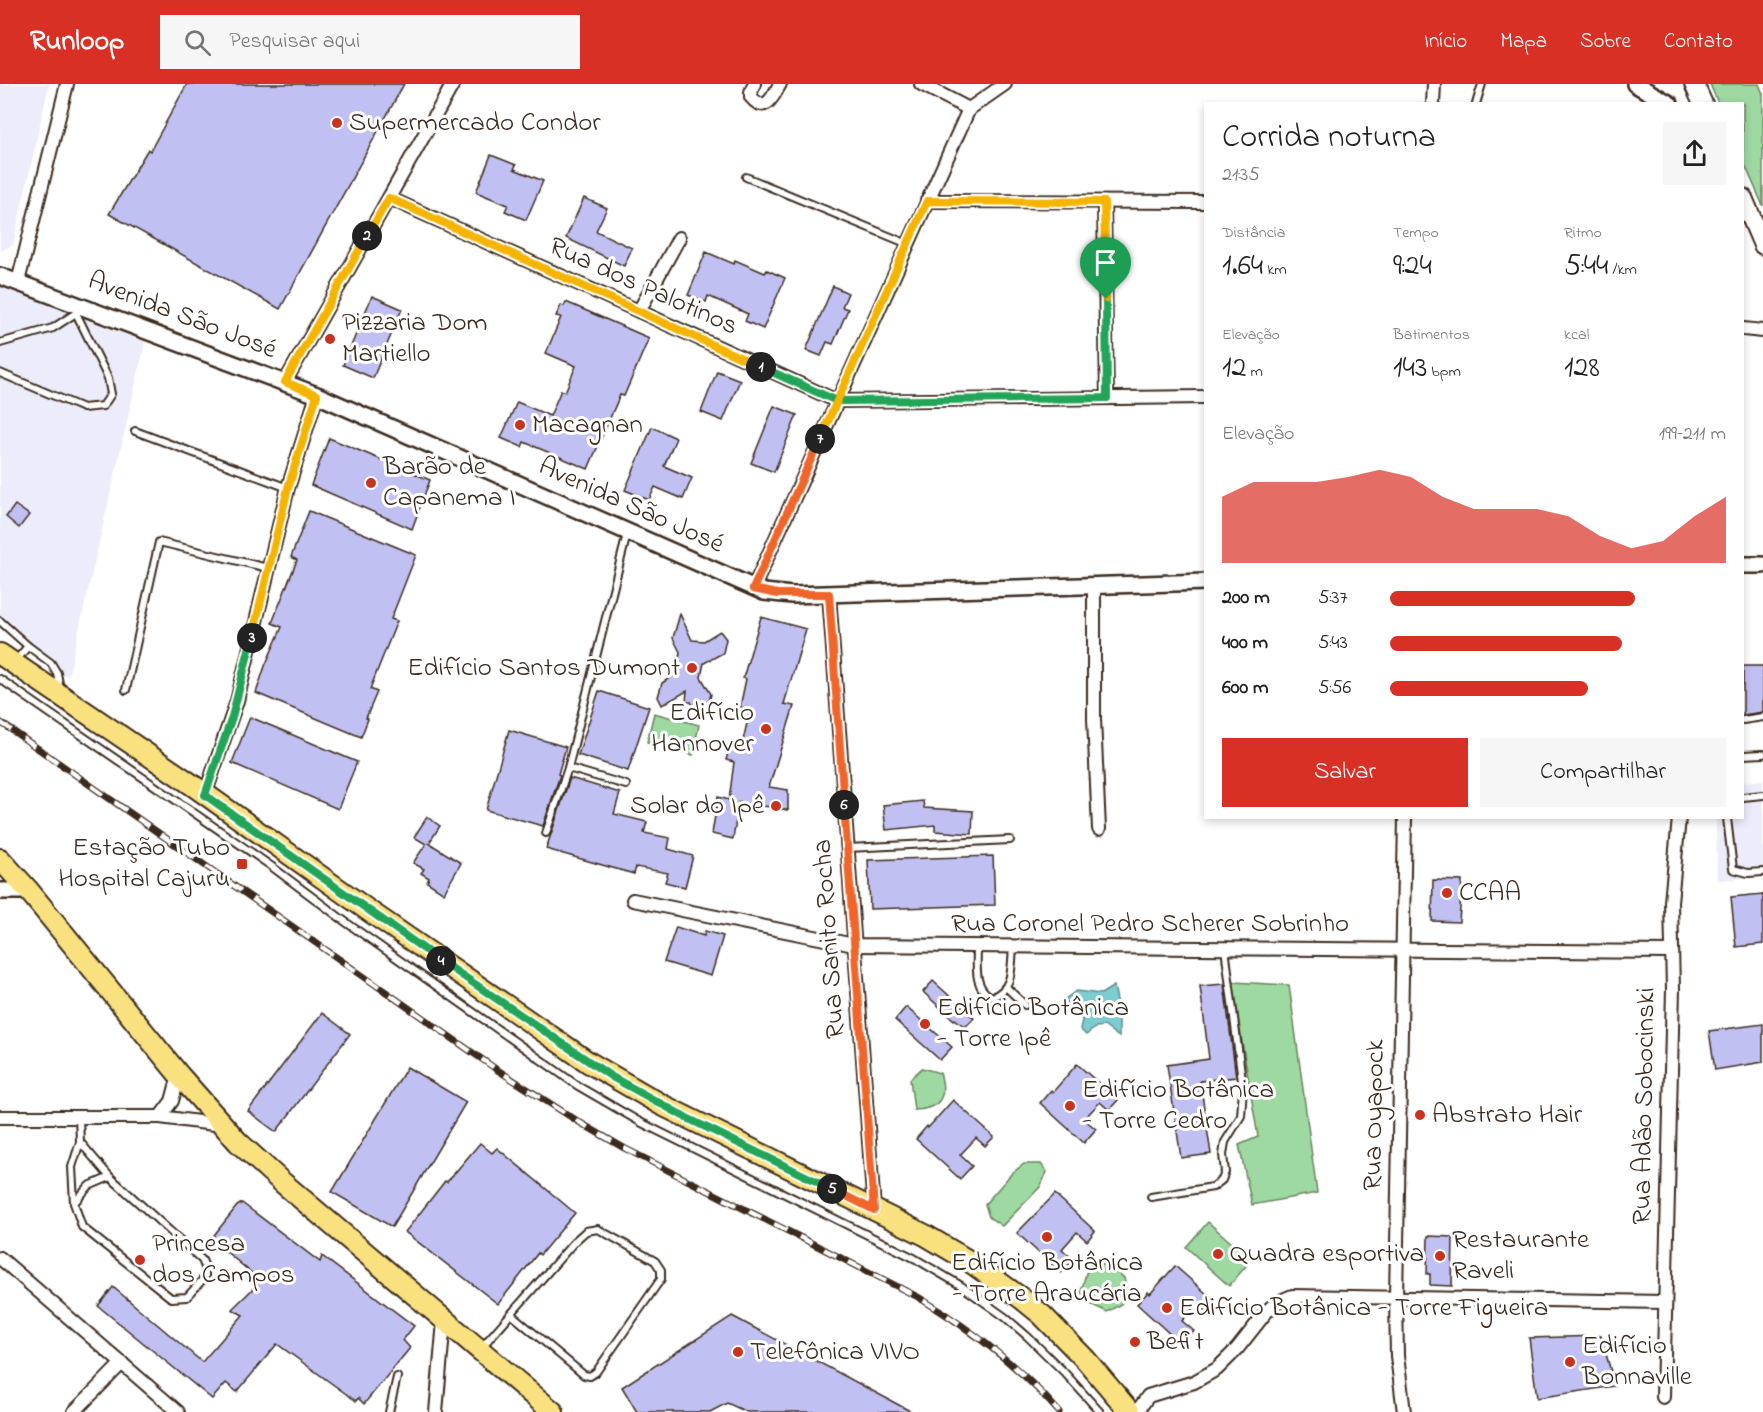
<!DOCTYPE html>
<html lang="pt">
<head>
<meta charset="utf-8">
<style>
	body { margin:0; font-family:"Indie Flower",sans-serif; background:#f6f6f6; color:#222; height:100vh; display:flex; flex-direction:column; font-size:22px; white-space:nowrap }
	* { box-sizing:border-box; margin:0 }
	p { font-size:20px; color:#767676 }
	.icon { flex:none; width:33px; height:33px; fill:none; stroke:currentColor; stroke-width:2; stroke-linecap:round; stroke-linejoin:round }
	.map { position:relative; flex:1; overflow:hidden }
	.sheet { position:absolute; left:1204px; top:18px; width:540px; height:717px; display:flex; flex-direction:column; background:#fff; border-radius:0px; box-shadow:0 3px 9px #0003 }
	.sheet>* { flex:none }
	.pin { position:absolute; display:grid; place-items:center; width:51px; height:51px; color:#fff; margin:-62px -26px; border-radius:50% 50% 50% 0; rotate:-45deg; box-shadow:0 0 6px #0007 }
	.pin .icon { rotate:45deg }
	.km { position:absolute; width:30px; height:30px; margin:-15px; border-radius:50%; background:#222; color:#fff; font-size:16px; line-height:30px; text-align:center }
	.round { display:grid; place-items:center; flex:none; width:63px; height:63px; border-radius:0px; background:#f6f6f6 }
	.overview { display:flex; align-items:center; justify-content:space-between; height:102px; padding:0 18px }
	h1 { font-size:33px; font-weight:600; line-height:45px }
	.figures { display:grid; grid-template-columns:repeat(3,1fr); gap:9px; height:102px; padding:6px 18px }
	.figures div { display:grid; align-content:center }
	.figures b { font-size:30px; font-weight:600 }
	.figures small { font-size:16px; font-weight:400 }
	.figures p { font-size:16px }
	.chart { height:168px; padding:12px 18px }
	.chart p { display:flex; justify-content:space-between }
	.chart svg { width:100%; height:108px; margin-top:6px; fill:#d93025; opacity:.7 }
	.button { display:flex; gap:12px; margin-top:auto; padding:12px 18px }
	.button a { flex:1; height:69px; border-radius:0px; background:#d93025; color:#fff; font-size:24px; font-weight:600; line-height:69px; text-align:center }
	.button a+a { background:#f6f6f6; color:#222 }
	ul { padding:0 18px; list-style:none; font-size:20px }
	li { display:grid; grid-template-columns:96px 72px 1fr; align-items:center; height:45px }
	li i { height:15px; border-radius:8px; background:#d93025 }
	header { display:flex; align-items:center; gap:36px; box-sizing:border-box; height:84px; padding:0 30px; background:#d93025; color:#fff }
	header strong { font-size:28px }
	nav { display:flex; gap:33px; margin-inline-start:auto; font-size:21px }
	.search { width:420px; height:54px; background:#f6f6f6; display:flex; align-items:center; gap:15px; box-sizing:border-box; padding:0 21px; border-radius:0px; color:#767676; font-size:22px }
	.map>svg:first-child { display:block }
</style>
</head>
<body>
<header>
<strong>Runloop</strong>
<div class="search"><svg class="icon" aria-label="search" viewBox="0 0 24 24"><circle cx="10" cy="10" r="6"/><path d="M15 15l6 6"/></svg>Pesquisar aqui</div>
<nav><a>Início</a><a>Mapa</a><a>Sobre</a><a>Contato</a></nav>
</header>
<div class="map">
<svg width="1763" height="1328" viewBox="0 0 1763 1328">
	<rect width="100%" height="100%" fill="#fff"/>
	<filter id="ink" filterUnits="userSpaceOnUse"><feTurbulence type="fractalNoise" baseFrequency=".0167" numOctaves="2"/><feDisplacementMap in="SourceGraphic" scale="12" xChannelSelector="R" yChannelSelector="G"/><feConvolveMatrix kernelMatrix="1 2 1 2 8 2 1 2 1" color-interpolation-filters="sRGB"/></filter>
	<g filter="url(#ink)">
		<g fill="#ececfb">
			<path d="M0,0H49L13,161L0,167Z"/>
			<path d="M0,201L146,255L68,593L0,543Z"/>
			<path d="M1763,696V793L1717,796L1716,734H1743V698Z"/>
		</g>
		<g fill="#9dd9a1" stroke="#6c8260" stroke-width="1.5">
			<path d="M1710,0H1759L1763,10V122L1743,76V20L1718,19Z"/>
			<path d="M654,629L699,641L693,671L647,658Z"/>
			<path d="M1232,898L1289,901L1317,1109L1252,1121L1239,1061L1258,1053Z"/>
			<path d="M922,984L940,989C948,1014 939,1025 914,1026L910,995Z"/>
			<path d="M1024,1080H1041L1047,1088L1040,1103L1002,1142L989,1133L985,1120L1012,1089Z"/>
			<path d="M1208,1138L1251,1176L1229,1202L1186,1163Z"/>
			<path d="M1096,1179L1110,1181L1124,1194L1127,1207L1121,1220L1107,1228L1092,1221L1081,1208L1086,1189Z"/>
		</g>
		<path fill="#7bccd2" stroke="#618b8a" stroke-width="1.5" d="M1114,902L1119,925V953L1104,942L1096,943L1086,951L1080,945L1082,936L1080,928L1069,925L1065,915L1076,907L1101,910Z"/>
		<g fill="#c1c0f2" stroke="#3b2a1e" stroke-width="1.5">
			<path d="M187,0H404L280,225L109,130L148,65L150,67Z"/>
			<path d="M491,71L516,81L514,85L543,97L526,136L505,127L508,121L476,108Z"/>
			<path d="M584,114L607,124L596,147L632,164L624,182L566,154Z"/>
			<path d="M706,168L734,180L735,176L765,189L767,186L785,194L763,245L745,237L748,230L708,212L706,218L688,211Z"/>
			<path d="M833,202L848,209L842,223L848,225L833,260L827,258L821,272L806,266Z"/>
			<path d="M372,212L402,225L373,294L343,281Z"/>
			<path d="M566,218L649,254L624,312L620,311L588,385L524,358L522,363L501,354L517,318L550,332L561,306L565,308L576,282L546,269L561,233L556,232L561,221L564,222Z"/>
			<path d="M717,287L740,296L723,337L701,328Z"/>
			<path d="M774,322L797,331L774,388L751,379Z"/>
			<path d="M652,343L676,354L664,382L692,394L683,415L655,403L649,416L625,406Z"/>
			<path d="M329,354L430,396L412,445L311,401Z"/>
			<path d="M15,421L29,431L19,444L6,433Z"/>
			<path d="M309,427L416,471L391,535L397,537L370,605L377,608L366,634L368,635L361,653L256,609L265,582L282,543L272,539L297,476L291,473Z"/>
			<path d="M680,530L692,556L704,557L720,547L726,555L723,569L704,579L701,593L711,610L707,625L698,631L691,618H686L687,607L662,621L658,613L662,599L676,590L680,568L673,554Z"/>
			<path d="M761,533L806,545L784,620L794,622L769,703L788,706V726L739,718L733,755L712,750L718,713L729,716L734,678L726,676L731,658L742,661L750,626L740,623L746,595L743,594Z"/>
			<path d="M1743,582H1763V628L1743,631Z"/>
			<path d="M599,607L649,623L628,687L578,671Z"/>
			<path d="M250,633L357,678L338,725L232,679Z"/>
			<path d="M509,646L566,663L558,690L560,691L543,742L486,726Z"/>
			<path d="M570,694L620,709L614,730L647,738L644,749L670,754L668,765L693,772L685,803L665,798L668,789L636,783L634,790L546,765Z"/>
			<path d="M923,717L924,724L973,727L972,750L935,747V741L886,746L883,721Z"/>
			<path d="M427,733L440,742L429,759L461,779L444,809L427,798L429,794L421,789L424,785L413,779L426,760L414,753Z"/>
			<path d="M993,772L995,821L870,825L868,776Z"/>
			<path d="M1433,796L1462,797L1459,838L1432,837Z"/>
			<path d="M1763,810V860L1736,863L1731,813Z"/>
			<path d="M676,843L704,852L705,847L723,852L711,892L664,878Z"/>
			<path d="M933,897L974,934L965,943L955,935L954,936L923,908Z"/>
			<path d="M1224,900L1236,993L1200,997L1211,1070L1181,1074L1167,981L1209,975L1200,902Z"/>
			<path d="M906,923L952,963L940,976L895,936Z"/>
			<path d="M322,929L350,950L276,1048L248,1027Z"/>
			<path d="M1763,940V978L1715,986L1709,947Z"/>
			<path d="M1077,980L1118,1016L1109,1026L1100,1018L1084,1035L1096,1045L1084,1059L1040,1019L1051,1006L1053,1008Z"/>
			<path d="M407,983L466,1018L392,1143L332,1108Z"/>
			<path d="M953,1016L994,1053L985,1062L976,1054L960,1071L972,1082L960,1095L916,1055L927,1042L928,1044Z"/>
			<path d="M480,1059L492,1069L497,1064L575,1129L540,1171L538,1169L498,1220L405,1148L445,1097L447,1098Z"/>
			<path d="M1055,1110L1095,1147L1087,1157L1077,1148L1062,1165L1074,1176L1061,1189L1017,1149Z"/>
			<path d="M242,1119L320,1178L322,1172L414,1242L403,1256L410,1264L364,1320L358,1314L356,1317L277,1260L237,1308L226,1299L212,1315L98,1222L113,1203L202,1278L243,1231L232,1225L261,1197L211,1155L237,1122Z"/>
			<path d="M1428,1152L1453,1153L1452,1202L1430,1201V1190H1427Z"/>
			<path d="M1175,1182L1216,1218L1207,1228L1197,1220L1182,1237L1194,1247L1182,1261L1137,1220L1148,1208L1150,1210Z"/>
			<path d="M732,1232L912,1328H747L727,1319L710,1328H637L622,1303Z"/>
			<path d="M1601,1252L1615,1302L1537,1314L1529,1254Z"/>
		</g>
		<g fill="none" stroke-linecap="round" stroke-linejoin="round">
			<g stroke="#3b2a1e" stroke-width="10">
				<g id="service">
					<path d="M1476,20L1482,0"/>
					<path d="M746,93L908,160"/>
					<path d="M0,259L53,244L76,229L77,226"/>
					<path d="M0,289L83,324L103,322L111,310L108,294L76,229"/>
					<path d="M135,347L288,404"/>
					<path d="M0,537L28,562L51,579L57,589L60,605"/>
					<path d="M15,578L28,562"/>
					<path d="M0,595L271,782L347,839L578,1002L640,1038L914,1174L960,1201L1005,1233L1027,1252L1064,1288L1100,1328"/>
					<path d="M126,606L159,458L268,484"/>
					<path d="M1743,636L1763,633"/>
					<path d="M1743,671L1763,670"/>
					<path d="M568,684L626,701"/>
					<path d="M1743,713L1763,711"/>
					<path d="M1727,734L1733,785L1748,789L1763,788"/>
					<path d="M546,749L568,684L627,450"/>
					<path d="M848,764L1010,756"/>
					<path d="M977,863C977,881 973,905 992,913C1014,905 1011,883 1013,863"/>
					<path d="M1007,904L1025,921"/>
					<path d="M79,1033L80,1058L72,1083L74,1119L82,1143L171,1214L187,1213L205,1193V1183L202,1176L110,1093L80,1058"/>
					<path d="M1151,1113L1213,1103L1222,1096L1225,1088L1223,1071L1225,1058L1241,1032L1243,1004L1225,864"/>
					<path d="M74,1119L89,1102L110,1093"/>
					<path d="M481,1264L576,1156L586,1147L598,1145L655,1177L661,1186V1195L596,1288L590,1292L584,1291L511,1230"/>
					<path d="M389,1328L397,1293"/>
				</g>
			</g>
			<g stroke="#3b2a1e" stroke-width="16">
				<g id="minor">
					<path d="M754,0L751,8V13C766,31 773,12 780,0"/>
					<path d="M921,0L969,25"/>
					<path d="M1433,20L1434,0"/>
					<path d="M389,114L837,317L1206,313"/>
					<path d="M927,117L1206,118"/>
					<path d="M1104,118L1107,314"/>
					<path d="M18,198L67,0"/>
					<path d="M639,227L679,154"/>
					<path d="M1743,245L1763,247"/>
					<path d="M285,298L453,0"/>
					<path d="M1094,501V635L1099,745"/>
					<path d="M753,505L969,25L1005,0"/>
					<path d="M829,510L874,1126"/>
					<path d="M205,711L237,617L288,404L317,311"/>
					<path d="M633,816L854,861L1671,868"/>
					<path d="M0,1033H160L222,1041"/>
					<path d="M160,1033L172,1017L179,991"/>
					<path d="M0,1174L178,1328"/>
					<path d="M1663,1313L1673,905L1671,818L1679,734"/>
					<path d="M74,1328L122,1279"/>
					<path d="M436,1328L444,1237"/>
					<path d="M1137,1328L1148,1312L1194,1298L1217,1285L1237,1265L1267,1227L1276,1219L1292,1212L1665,1218"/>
					<path d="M1404,1328L1397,1272L1396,1213L1405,734"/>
				</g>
			</g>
			<g stroke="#3b2a1e" stroke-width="20">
				<g id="tertiary">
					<path d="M1635,0L1670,20"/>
					<path d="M0,192L317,311L764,508L792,511L1206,498"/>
					<path d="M1743,481H1763"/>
					<path d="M0,807H29"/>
				</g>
			</g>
			<g stroke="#3b2a1e" stroke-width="22">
				<g id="secondary">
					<path d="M1694,0L1703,20"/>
					<path d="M1743,114L1763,161"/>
				</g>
			</g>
			<g stroke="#3b2a1e" stroke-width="24">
				<g id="primary">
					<path d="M0,570L191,700L372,829L588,978L662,1021L925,1151L969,1177L1021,1214L1042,1231L1086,1276L1130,1328"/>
					<path d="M0,775L29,807L179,991L238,1058L283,1099L553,1328"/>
				</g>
			</g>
			<use href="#service" stroke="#fff" stroke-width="6"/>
			<use href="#minor" stroke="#fff" stroke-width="12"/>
			<use href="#tertiary" stroke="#fff" stroke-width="15"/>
			<use href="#secondary" stroke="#fff" stroke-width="18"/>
			<use href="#primary" stroke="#fae180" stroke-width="20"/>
			<g stroke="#3b2a1e" stroke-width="7">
				<path id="rail" d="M0,638L496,985L579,1038L624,1064L918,1213C971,1245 1018,1281 1059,1328"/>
			</g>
			<use href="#rail" stroke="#fff" stroke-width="4.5" stroke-dasharray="14" stroke-linecap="butt"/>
		</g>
	</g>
	<g fill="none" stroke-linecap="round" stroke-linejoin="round" filter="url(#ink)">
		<g stroke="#fff" stroke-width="12">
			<path id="split-1" d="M761,283L837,317L1107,314L1106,215"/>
		</g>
		<g stroke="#fff" stroke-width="12">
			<path id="split-2" d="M367,152L389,114L761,283"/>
		</g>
		<g stroke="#fff" stroke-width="12">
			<path id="split-3" d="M252,554L288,404L317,311L285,298L367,152"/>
		</g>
		<g stroke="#fff" stroke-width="12">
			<path id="split-4" d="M252,554L232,633L205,711L441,877"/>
		</g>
		<g stroke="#fff" stroke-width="12">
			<path id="split-5" d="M441,877L612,993L687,1034L832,1105"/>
		</g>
		<g stroke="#fff" stroke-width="12">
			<path id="split-6" d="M832,1105L874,1126L844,721"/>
		</g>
		<g stroke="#fff" stroke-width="12">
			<path id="split-7" d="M820,355L753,505L777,510H829L844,721"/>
		</g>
		<g stroke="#fff" stroke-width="12">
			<path id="split-8" d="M820,355L927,117L1104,118L1106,215"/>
		</g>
		<use href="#split-1" stroke="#22a559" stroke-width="8"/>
		<use href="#split-2" stroke="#f5b400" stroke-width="8"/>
		<use href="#split-3" stroke="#f5b400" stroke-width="8"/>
		<use href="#split-4" stroke="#22a559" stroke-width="8"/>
		<use href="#split-5" stroke="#22a559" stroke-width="8"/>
		<use href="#split-6" stroke="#f0652b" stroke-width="8"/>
		<use href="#split-7" stroke="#f0652b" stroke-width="8"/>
		<use href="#split-8" stroke="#f5b400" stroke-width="8"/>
	</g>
	<g fill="#c8321e" stroke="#fff" stroke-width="2">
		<circle cx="337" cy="39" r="6"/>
		<circle cx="330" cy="255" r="6"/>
		<circle cx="520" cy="341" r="6"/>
		<circle cx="371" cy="399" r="6"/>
		<circle cx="692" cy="584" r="6"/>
		<circle cx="766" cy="645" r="6"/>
		<circle cx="776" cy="722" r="6"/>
		<rect x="236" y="774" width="12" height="12" rx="3"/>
		<circle cx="1447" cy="809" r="6"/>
		<circle cx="925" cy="940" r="6"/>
		<circle cx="1070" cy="1022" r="6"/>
		<circle cx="1420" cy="1031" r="6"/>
		<circle cx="1047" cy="1153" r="6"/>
		<circle cx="1218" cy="1170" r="6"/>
		<circle cx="1440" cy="1172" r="6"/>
		<circle cx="140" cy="1176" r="6"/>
		<circle cx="1167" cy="1224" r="6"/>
		<circle cx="1135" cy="1258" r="6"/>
		<circle cx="738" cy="1268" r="6"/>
		<circle cx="1570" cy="1278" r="6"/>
	</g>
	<g text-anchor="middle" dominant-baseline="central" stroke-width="6" stroke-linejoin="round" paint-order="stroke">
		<g font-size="27" fill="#3b2a1e" stroke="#fff" text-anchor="start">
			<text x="349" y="39">Supermercado Condor</text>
			<text x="342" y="239">Pizzaria Dom<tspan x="342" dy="31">Martiello</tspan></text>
			<text x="532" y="341">Macagnan</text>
			<text x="383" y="383">Barão de<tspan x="383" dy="31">Capanema I</tspan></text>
			<text x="680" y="584" text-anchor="end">Edifício Santos Dumont</text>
			<text x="754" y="629" text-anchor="end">Edifício<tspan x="754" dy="31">Hannover</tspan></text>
			<text x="764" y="722" text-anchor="end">Solar do Ipê</text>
			<text x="230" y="764" text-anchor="end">Estação Tubo<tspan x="230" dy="31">Hospital Cajuru</tspan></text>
			<text x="1459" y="809">CCAA</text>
			<text x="937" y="924">Edifício Botânica<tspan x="937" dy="31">- Torre Ipê</tspan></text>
			<text x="1082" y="1006">Edifício Botânica<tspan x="1082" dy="31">- Torre Cedro</tspan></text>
			<text x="1432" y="1031">Abstrato Hair</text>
			<text x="1452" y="1156">Restaurante<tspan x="1452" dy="31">Raveli</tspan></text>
			<text x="152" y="1160">Princesa<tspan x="152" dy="31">dos Campos</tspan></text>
			<text x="1230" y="1170">Quadra esportiva</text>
			<text x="1047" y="1179" text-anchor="middle">Edifício Botânica<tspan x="1047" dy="31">- Torre Araucária</tspan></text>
			<text x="1179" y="1224">Edifício Botânica - Torre Figueira</text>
			<text x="1147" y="1258">Befit</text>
			<text x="1582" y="1262">Edifício<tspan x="1582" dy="31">Bonnaville</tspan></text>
			<text x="750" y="1268">Telefônica VIVO</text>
		</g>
		<g font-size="27" fill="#3b2a1e" stroke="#fff">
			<text transform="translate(643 203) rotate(24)">Rua dos Palotinos</text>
			<text transform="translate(182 232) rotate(21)">Avenida São José</text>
			<text transform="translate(631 422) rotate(24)">Avenida São José</text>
			<text x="1150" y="840">Rua Coronel Pedro Scherer Sobrinho</text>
			<text transform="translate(830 855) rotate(-94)">Rua Sanito Rocha</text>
			<text transform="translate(1645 1022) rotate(-89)">Rua Adão Sobocinski</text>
			<text transform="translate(1375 1031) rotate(-89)">Rua Oyapock</text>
		</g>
	</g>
</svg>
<div class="pin" style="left:1106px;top:215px;background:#1e9e55"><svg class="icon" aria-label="arrive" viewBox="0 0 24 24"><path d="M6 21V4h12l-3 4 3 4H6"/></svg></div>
<b class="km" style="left:761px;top:283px">1</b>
<b class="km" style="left:367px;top:152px">2</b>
<b class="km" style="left:252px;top:554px">3</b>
<b class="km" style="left:441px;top:877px">4</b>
<b class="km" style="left:832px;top:1105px">5</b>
<b class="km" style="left:844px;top:721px">6</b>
<b class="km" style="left:820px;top:355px">7</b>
<section class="sheet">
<div class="overview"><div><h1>Corrida noturna</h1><p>21:35</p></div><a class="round"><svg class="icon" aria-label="share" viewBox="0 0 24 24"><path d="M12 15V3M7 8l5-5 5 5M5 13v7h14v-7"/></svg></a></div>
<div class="figures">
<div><p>Distância</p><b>1.64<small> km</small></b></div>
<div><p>Tempo</p><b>9:24</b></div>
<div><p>Ritmo</p><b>5:44<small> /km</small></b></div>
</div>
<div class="figures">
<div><p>Elevação</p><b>12<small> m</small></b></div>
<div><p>Batimentos</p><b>143<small> bpm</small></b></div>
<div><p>kcal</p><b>128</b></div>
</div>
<div class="chart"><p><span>Elevação</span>199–211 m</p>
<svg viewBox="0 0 160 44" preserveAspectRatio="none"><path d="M0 44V17L10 11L20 11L30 11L40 9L50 6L60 9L70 17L80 22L90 22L100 22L110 25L120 33L130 38L140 35L150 25L160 17V44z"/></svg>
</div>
<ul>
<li><b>200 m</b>5:37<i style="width:73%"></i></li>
<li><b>400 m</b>5:43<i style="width:69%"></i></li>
<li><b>600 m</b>5:56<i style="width:59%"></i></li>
</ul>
<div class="button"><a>Salvar</a><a>Compartilhar</a></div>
</section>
</div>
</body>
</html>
